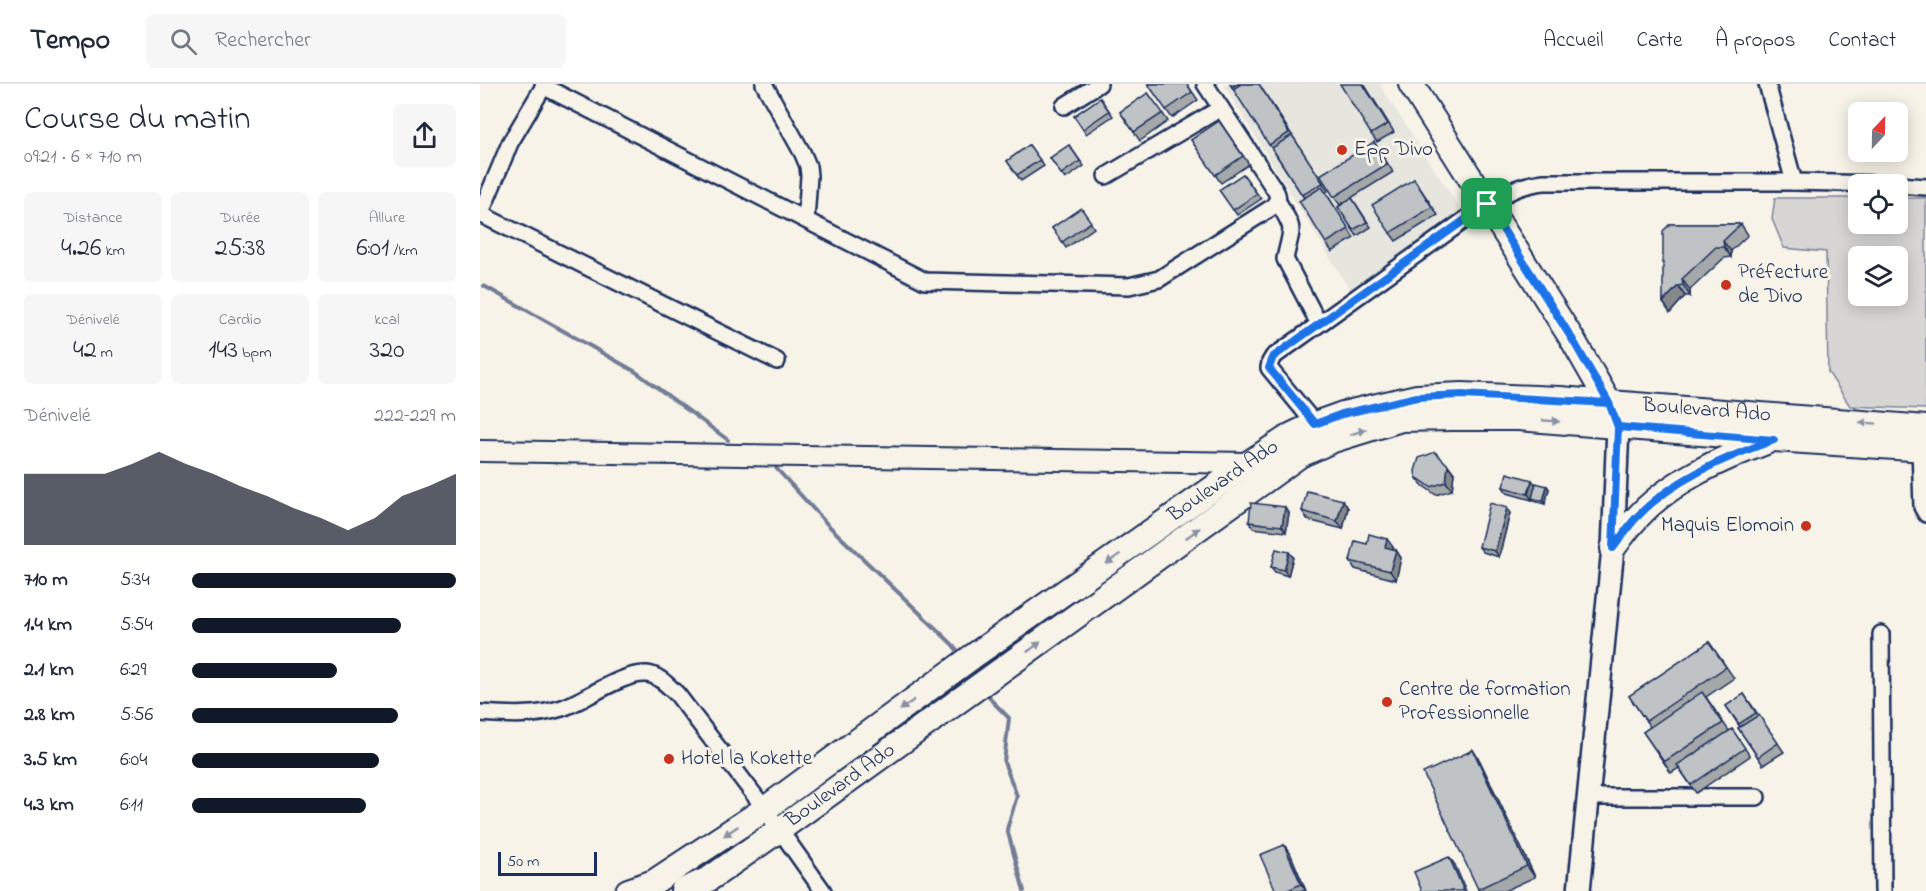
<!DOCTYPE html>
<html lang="fr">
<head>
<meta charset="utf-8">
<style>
	body { margin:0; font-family:"Indie Flower",sans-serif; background:#f6f6f7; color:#1f2937; height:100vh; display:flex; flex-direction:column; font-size:22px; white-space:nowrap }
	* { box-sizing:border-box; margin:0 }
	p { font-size:20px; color:#747a83 }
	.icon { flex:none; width:33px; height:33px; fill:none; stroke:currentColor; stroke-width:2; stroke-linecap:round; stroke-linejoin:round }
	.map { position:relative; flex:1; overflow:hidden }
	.panel { display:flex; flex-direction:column; background:#fff; width:480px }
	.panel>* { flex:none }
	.needle { width:39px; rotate:22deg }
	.tools { position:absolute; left:1368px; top:18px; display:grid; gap:12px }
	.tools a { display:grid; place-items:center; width:60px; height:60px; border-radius:9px; background:#fff; box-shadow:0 3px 15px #0003; font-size:30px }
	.scale { position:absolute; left:18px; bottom:15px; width:99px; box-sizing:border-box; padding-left:6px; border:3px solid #1b2f5e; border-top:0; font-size:16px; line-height:21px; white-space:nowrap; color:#1b2f5e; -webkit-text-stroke:4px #f7f3e8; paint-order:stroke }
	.pin { position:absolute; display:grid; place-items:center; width:51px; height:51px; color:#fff; margin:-26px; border-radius:12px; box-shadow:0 3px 9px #0006 }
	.round { display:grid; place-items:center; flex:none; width:63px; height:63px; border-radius:9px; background:#f6f6f7 }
	.head { display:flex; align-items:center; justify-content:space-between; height:102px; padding:0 24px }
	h1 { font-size:33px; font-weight:600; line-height:45px }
	.figures { display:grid; grid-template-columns:repeat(3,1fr); gap:9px; height:102px; padding:6px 24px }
	.figures div { display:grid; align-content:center; border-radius:9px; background:#f6f6f7; text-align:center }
	.figures b { font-size:26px; font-weight:600 }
	.figures small { font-size:16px; font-weight:400 }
	.figures p { font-size:16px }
	.chart { height:168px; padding:12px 24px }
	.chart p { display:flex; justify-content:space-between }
	.chart svg { width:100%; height:108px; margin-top:6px; fill:#111827; opacity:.7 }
	ul { padding:0 24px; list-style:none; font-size:20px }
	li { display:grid; grid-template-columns:96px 72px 1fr; align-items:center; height:45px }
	li i { height:15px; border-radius:8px; background:#111827 }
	header { display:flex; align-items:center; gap:36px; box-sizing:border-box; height:84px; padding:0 30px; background:#fff; border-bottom:2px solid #e0e1e3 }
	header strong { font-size:28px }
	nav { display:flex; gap:33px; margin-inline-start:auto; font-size:21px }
	.search { width:420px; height:54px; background:#f6f6f7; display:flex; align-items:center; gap:15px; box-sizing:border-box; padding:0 21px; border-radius:9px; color:#747a83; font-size:22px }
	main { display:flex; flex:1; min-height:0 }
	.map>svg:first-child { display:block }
</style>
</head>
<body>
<header>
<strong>Tempo</strong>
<div class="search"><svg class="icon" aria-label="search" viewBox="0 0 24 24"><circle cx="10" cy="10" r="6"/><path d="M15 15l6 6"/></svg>Rechercher</div>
<nav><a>Accueil</a><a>Carte</a><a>À propos</a><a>Contact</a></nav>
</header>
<main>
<section class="panel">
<div class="head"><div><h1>Course du matin</h1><p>09:21 · 6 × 710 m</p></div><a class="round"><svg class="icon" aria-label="share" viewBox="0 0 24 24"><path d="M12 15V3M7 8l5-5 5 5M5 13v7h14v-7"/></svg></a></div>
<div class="figures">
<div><p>Distance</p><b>4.26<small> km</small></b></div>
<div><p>Durée</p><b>25:38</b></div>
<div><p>Allure</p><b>6:01<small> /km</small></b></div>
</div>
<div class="figures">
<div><p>Dénivelé</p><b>42<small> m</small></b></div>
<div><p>Cardio</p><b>143<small> bpm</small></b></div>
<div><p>kcal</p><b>320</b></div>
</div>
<div class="chart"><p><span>Dénivelé</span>222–229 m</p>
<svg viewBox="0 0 160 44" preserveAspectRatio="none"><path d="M0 44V15L10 15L20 15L30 15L40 11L50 6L60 11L70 15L80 20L90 24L100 29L110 33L120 38L130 33L140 24L150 20L160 15V44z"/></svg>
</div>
<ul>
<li><b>710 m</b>5:34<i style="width:100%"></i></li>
<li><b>1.4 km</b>5:54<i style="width:79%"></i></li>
<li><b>2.1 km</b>6:29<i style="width:55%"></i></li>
<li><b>2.8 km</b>5:56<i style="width:78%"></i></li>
<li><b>3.5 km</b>6:04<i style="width:71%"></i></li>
<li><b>4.3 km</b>6:11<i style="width:66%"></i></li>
</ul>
</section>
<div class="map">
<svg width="1446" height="807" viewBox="0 0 1446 807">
	<rect width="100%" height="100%" fill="#f7f3e8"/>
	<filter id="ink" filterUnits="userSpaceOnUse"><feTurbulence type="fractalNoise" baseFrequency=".0167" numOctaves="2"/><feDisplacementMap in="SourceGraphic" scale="12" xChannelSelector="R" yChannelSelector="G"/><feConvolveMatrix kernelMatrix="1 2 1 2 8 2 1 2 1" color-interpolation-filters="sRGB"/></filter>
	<g filter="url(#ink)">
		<path fill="#e6e5de" d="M743,0H899L984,131L872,209Z"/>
		<path fill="#d7d6d4" stroke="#798299" stroke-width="1.5" fill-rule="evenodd" d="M1295,114H1378V140H1418V114H1446V325L1370,322L1348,288L1346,168L1304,164L1292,135ZM1378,172H1418V212H1378Z"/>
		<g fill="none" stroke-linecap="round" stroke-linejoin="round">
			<g stroke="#727c95" stroke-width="4">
				<path d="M4,202L156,288L248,356"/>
				<path d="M296,384L348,441L472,560L481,571"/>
				<path d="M506,606L512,617L529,634L524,678L537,712L527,745L544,807"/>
			</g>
			<g stroke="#1b2f5e" stroke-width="20">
				<g id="minor">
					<path d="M284,0L323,70L328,82L329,92L326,136"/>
					<path d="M1287,0L1314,98"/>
					<path d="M63,2L445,197L649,202L679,195L791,124C797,118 800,114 795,106L725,0"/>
					<path d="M584,22L619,0"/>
					<path d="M626,92L741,24"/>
					<path d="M1418,101L1446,103"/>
					<path d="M798,118C816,149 812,141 805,175L839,240"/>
					<path d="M0,130L297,277"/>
					<path d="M0,131L30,59L65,0"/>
					<path d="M835,340L789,284L790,278L793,273L1007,120C1028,108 1039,101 1064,98H1314L1398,100"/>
					<path d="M1440,364L1442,423L1446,430"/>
					<path d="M1401,550L1403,807"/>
					<path d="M0,629C28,631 55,633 82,624C106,616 143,588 167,590C179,591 188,602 197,610L285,725L343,807"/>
					<path d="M1107,713H1277"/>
				</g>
			</g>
			<g stroke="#1b2f5e" stroke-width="24">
				<path id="tertiary" d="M0,367L769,379"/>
			</g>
			<g stroke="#1b2f5e" stroke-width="26">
				<path id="secondary" d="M1099,807L1133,464L1138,343L1132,328"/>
			</g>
			<g stroke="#1b2f5e" stroke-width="28">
				<g id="primary">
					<path d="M931,0L1094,258L1129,319"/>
					<path d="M1133,464C1140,455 1147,444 1156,435C1189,398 1240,375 1286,358"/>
					<path id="s1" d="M148,807L174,798L285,725L492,573L769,379L812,351L835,340L863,330L937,313L982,311L1080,315L1446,344"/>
					<path id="s2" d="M203,807L229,795L299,746L820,371L853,356L921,335L971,334H1038L1294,355L1446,365"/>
				</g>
			</g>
			<use href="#minor" stroke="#f7f3e8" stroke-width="15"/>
			<use href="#tertiary" stroke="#f7f3e8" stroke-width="20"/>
			<use href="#secondary" stroke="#f7f3e8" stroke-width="21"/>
			<use href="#primary" stroke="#f7f3e8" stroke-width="24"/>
		</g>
		<g fill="#a5a8a9" stroke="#1b2f5e" stroke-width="1.5">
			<path d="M668,0H707L718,16L692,34Z"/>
			<path d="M750,0H779L848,107L846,109L874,154L852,168L846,159L824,114Z"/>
			<path d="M884,0L914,48L897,58L891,50Z"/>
			<path d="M668,9L688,37L660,57L640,28Z"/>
			<path d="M620,14L633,32L606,50L594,32Z"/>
			<path d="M739,37L769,80L741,99L711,56Z"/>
			<path d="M894,58L913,88L860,121L854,113Z"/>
			<path d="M549,61L564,82L541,97L527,77Z"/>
			<path d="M589,61L604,82L585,95L570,74Z"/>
			<path d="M763,90L781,115L757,131L739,106Z"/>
			<path d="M934,95L958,131L916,157L910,149Z"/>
			<path d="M872,114L891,143L877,152L858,123Z"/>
			<path d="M601,124L614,144L586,164L572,144Z"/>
			<path d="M1190,140H1261L1268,151L1251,167V173L1244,174L1210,206V212H1205L1190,229L1183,218Z"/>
			<path d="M968,381L974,389L972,406L956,411L942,401L936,393Z"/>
			<path d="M1056,401L1067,402L1069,405L1065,420L1054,417L1052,414L1054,406L1052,416L1027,409L1023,403Z"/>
			<path d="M868,424L863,445L828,436L822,427Z"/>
			<path d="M809,429L806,448L773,444L769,438Z"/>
			<path d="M1030,429L1019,473L1003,468L999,463Z"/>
			<path d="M887,460L913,463L912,465L916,466L921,474L916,496L875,485L870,477Z"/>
			<path d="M813,473L808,492L795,488L791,483Z"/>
			<path d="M1229,558L1254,594L1226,613L1249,647L1252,645L1270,672L1216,709L1199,684L1191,689L1163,648L1170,643L1149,612Z"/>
			<path d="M1264,610L1304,668L1283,681L1258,644L1260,643L1246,622Z"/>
			<path d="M993,666L1000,677L1055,793L1024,807H999L998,805Z"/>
			<path d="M804,761L810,769L826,807H796Z"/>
		</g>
		<g fill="#86888a" stroke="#1b2f5e" stroke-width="1.5">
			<path d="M1243,157L1251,167V173L1244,163Z"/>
			<path d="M1202,195L1210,206V212L1203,201Z"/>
			<path d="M1198,202L1205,212L1190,229L1183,218Z"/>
			<path d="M968,381L974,389L972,406L966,398Z"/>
			<path d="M1052,396L1056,401L1052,416L1048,410Z"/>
			<path d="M1067,402L1069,405L1065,420L1063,417Z"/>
			<path d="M863,416L868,424L863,445L857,437Z"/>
			<path d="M805,423L809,429L806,448L802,442Z"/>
			<path d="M1027,424L1030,429L1019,473L1015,467Z"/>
			<path d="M907,455L913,463L910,471L905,463Z"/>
			<path d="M916,466L921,474L916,496L910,487Z"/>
			<path d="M809,468L813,473L808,492L804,486Z"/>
			<path d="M993,666L1000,677L1055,793L1047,782Z"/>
			<path d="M804,761L810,769L826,807L821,800Z"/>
			<path d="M969,773L975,781L986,807H984Z"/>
		</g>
		<g fill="#c0c3c5" stroke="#1b2f5e" stroke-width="1.5">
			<path d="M668,0H707L712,8L686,26Z"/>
			<path d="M750,0H757L752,3Z"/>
			<path d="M761,0H779L809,49L789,61L753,5Z"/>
			<path d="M860,0H883L908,40L891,50Z"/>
			<path d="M668,9L683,29L654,48L640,28Z"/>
			<path d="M620,14L629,27L603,45L594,32Z"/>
			<path d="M739,37L763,72L735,91L711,56Z"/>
			<path d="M812,51L843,99L822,111L792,64Z"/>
			<path d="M894,58L907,80L854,113L840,91Z"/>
			<path d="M549,61L560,76L537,91L527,77Z"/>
			<path d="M589,61L600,77L581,90L570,74Z"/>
			<path d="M763,90L777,110L753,126L739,106Z"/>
			<path d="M934,95L952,123L910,149L892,121Z"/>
			<path d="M842,103L869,145L846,159L819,117Z"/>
			<path d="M872,114L887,138L873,146L858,123Z"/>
			<path d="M601,124L611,138L582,158L572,144Z"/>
			<path d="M1190,140H1261L1243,157L1244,163H1236L1202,195L1203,201L1198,202L1183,218V147Z"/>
			<path d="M955,368L968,381L966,398L951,403L936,393L935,387L939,374Z"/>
			<path d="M1027,389L1052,396L1048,410L1023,403Z"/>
			<path d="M1056,399L1067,402L1063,417L1052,414Z"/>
			<path d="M827,407L863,416L857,437L822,427Z"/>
			<path d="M771,419L805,423L802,442L769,438Z"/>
			<path d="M1010,419L1027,424L1015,467L999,463Z"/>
			<path d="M889,450L907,455L905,463L916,466L910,487L870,477L875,457L887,460Z"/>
			<path d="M796,465L809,468L804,486L791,483Z"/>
			<path d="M1229,558L1246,583L1166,637L1149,612Z"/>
			<path d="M1222,608L1243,639L1184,678L1163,648Z"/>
			<path d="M1264,610L1276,629L1259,640L1246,622Z"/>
			<path d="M1279,631L1298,659L1278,673L1258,644Z"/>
			<path d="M1252,645L1265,664L1211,701L1197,681Z"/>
			<path d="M993,666L1047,782L998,805L943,689Z"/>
			<path d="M804,761L821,800L806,807H796L780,771Z"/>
			<path d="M969,773L984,807H942L934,788Z"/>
		</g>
		<defs><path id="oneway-solid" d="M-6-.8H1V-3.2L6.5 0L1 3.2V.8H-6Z" transform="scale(1.5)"/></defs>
		<g fill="#8991a3">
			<use href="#oneway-solid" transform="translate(1071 337) rotate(5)"/>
			<use href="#oneway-solid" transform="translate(1388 339) rotate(-176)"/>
			<use href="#oneway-solid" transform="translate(878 348) rotate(-19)"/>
			<use href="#oneway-solid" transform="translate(713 449) rotate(-36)"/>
			<use href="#oneway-solid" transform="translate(633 475) rotate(145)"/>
			<use href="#oneway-solid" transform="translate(554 563) rotate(-36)"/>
			<use href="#oneway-solid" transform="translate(427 621) rotate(144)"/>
			<use href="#oneway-solid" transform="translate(251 747) rotate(146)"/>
		</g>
	</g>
	<g fill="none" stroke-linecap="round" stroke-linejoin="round" filter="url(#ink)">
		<g stroke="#fff" stroke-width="12">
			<path id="route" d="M1007,120L793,273L789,284L835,340L862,330L937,313L982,311L1129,319L1138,343L1133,464C1140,455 1147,444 1155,435C1191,396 1246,373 1294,356L1138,343L1129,319L1094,258L1007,120"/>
		</g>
		<use href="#route" stroke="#1a73e8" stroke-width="8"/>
	</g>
	<g fill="#c8321e" stroke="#f7f3e8" stroke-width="2">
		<circle cx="862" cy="66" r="6"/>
		<circle cx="1246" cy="201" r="6"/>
		<circle cx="1326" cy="442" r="6"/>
		<circle cx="907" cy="618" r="6"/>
		<circle cx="189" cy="675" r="6"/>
	</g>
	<g text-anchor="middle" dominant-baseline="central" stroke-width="6" stroke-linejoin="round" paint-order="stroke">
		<g font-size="21" fill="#1b2f5e" stroke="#f7f3e8" text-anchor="start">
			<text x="874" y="66">Epp Divo</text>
			<text x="1258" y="189">Préfecture<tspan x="1258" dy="24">de Divo</tspan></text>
			<text x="1314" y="442" text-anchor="end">Maquis Elomoin</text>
			<text x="919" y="606">Centre de formation<tspan x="919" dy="24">Professionnelle</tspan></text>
			<text x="201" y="675">Hotel la Kokette</text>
		</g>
		<g font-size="21" fill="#1b2f5e" stroke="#f7f3e8">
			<text stroke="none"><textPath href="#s1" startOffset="1228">Boulevard Ado</textPath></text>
			<text stroke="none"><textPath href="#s1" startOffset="724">Boulevard Ado</textPath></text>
			<text stroke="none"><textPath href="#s2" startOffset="190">Boulevard Ado</textPath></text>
		</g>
	</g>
</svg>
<div class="tools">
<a><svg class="needle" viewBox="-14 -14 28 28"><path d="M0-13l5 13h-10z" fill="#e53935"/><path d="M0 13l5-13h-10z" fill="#747a83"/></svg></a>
<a><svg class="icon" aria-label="locate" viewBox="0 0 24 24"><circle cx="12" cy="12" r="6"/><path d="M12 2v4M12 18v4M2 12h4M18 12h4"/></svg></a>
<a><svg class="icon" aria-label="layers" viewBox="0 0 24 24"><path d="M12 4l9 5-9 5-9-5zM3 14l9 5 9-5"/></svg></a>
</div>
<div class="scale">50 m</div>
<div class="pin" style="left:1007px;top:120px;background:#1e9e55"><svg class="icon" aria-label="arrive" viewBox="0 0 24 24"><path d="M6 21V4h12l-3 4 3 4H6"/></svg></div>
</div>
</main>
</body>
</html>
